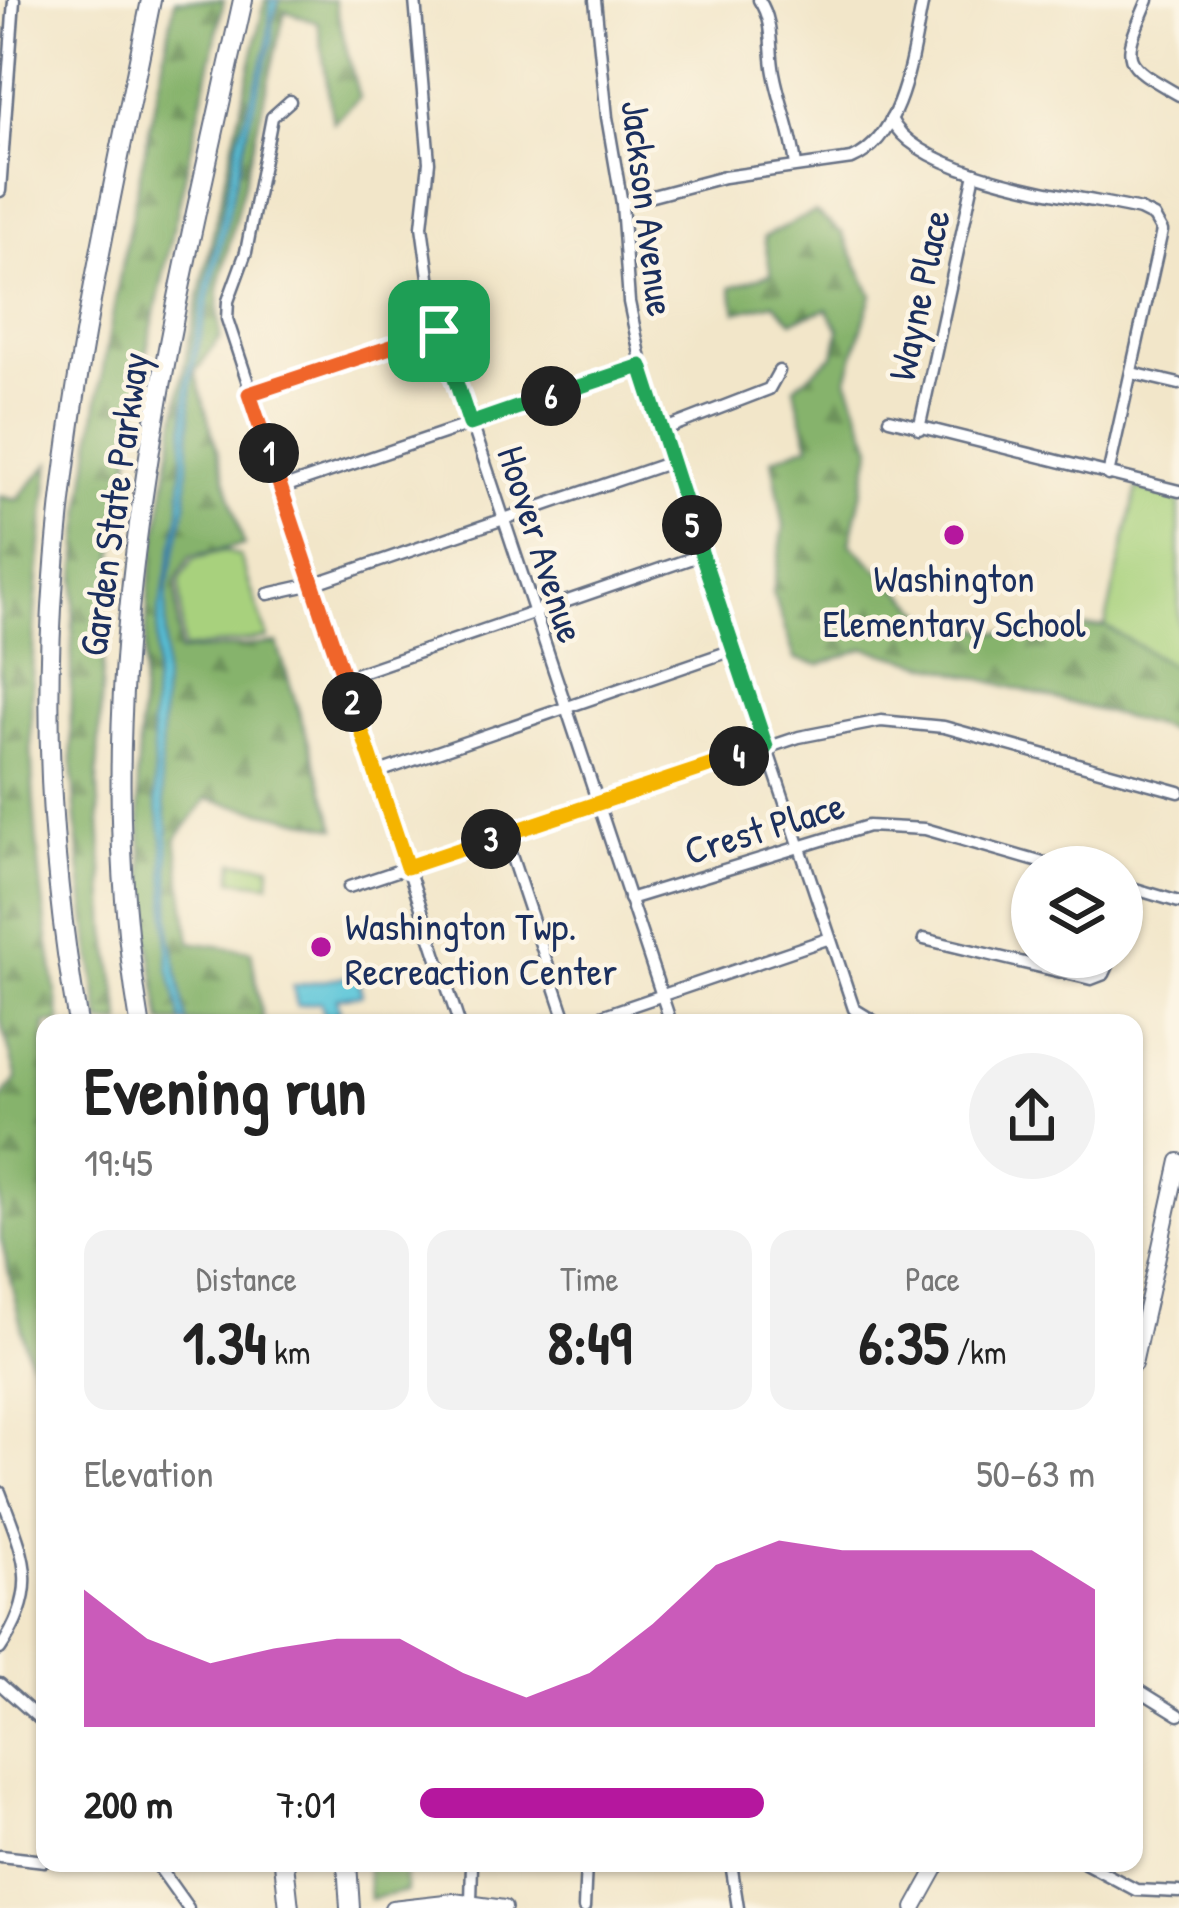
<!DOCTYPE html>
<html lang="en">
<head>
<meta charset="utf-8">
<style>
	body { margin:0; font-family:"Patrick Hand",sans-serif; background:#f2f2f2; color:#222; height:100vh; display:flex; flex-direction:column; font-size:45px; white-space:nowrap }
	* { box-sizing:border-box; margin:0 }
	p { font-size:39px; color:#767676 }
	.icon { flex:none; width:66px; height:66px; fill:none; stroke:currentColor; stroke-width:2; stroke-linecap:round; stroke-linejoin:round }
	.map { position:relative; flex:1; overflow:hidden }
	.panel { position:absolute; left:36px; top:1014px; width:1107px; height:858px; display:flex; flex-direction:column; background:#fff; border-radius:24px; box-shadow:0 3px 9px #0004 }
	.panel>* { flex:none }
	.controls { position:absolute; left:1011px; top:846px; display:grid; gap:24px }
	.controls a { display:grid; place-items:center; width:132px; height:132px; border-radius:50%; background:#fff; box-shadow:0 3px 9px #0004; font-size:60px }
	.pin { position:absolute; display:grid; place-items:center; width:102px; height:102px; color:#fff; margin:-51px; border-radius:24px; box-shadow:0 6px 18px #0006 }
	.km { position:absolute; width:60px; height:60px; margin:-30px; border-radius:50%; background:#222; color:#fff; font-size:33px; line-height:60px; text-align:center }
	.round { display:grid; place-items:center; flex:none; width:126px; height:126px; border-radius:63px; background:#f2f2f2 }
	.overview { display:flex; align-items:center; justify-content:space-between; height:204px; padding:0 48px }
	h1 { font-size:66px; font-weight:700; line-height:90px }
	.metrics { display:grid; grid-template-columns:repeat(3,1fr); gap:18px; height:204px; padding:12px 48px }
	.metrics div { display:grid; align-content:center; border-radius:24px; background:#f2f2f2; text-align:center }
	.metrics b { font-size:60px; font-weight:700 }
	.metrics small { font-size:33px; font-weight:400 }
	.metrics p { font-size:33px }
	.chart { height:336px; padding:24px 48px }
	.chart p { display:flex; justify-content:space-between }
	.chart svg { width:100%; height:216px; margin-top:12px; fill:#b5179e; opacity:.7 }
	ul { padding:0 48px; list-style:none; font-size:39px }
	li { display:grid; grid-template-columns:192px 144px 1fr; align-items:center; height:90px }
	li i { height:30px; border-radius:15px; background:#b5179e }
	.map>svg:first-child { display:block }
</style>
</head>
<body>
<div class="map">
<svg width="1179" height="1908" viewBox="0 0 1179 1908">
	<defs>
		<pattern id="forest-firs" width="22" height="20" patternUnits="userSpaceOnUse" patternTransform="scale(3)"><rect width="22" height="20" fill="#86b36c"/><path d="M5 1l3.5 6h-7zM16 11l3.5 6h-7z" fill="#6d925c"/></pattern>
	</defs>
	<rect width="100%" height="100%" fill="#fcf5e5"/>
	<filter id="ink" filterUnits="userSpaceOnUse"><feTurbulence type="fractalNoise" baseFrequency=".00833" numOctaves="2"/><feDisplacementMap in="SourceGraphic" scale="24" xChannelSelector="R" yChannelSelector="G"/><feConvolveMatrix kernelMatrix="1 2 1 2 8 2 1 2 1" color-interpolation-filters="sRGB"/></filter>
	<filter id="wash" filterUnits="userSpaceOnUse"><feTurbulence type="fractalNoise" baseFrequency=".004" numOctaves="4" result="noise"/><feDisplacementMap in="SourceGraphic" scale="48" xChannelSelector="R" yChannelSelector="G"/><feGaussianBlur stdDeviation="2.7" result="paint"/><feColorMatrix in="noise" values="0 0 0 0 0 0 0 0 0 0 0 0 0 0 0 0 0 1.4 0 .05"/><feComposite in="paint" operator="in"/></filter>
	<g filter="url(#wash)">
		<rect width="100%" height="100%" fill="#f2e6c9"/>
		<g fill="#a8d17d" stroke="#62806e" stroke-width="3">
			<path d="M1137,488L1179,498V670L1105,626Z"/>
			<path d="M224,551L240,556L268,638L183,649L180,580L193,559Z"/>
			<path d="M234,862L270,865L269,884L232,880Z"/>
		</g>
		<g fill="url(#forest-firs)" stroke="#507165" stroke-width="3">
			<path d="M175,0H224L147,349L107,600L97,775L107,932L122,1023H101C86,927 74,830 71,732C66,486 129,240 175,0Z"/>
			<path d="M265,0H334L359,98L333,123L318,23L285,11L218,290L220,338L195,372L244,545L190,556L176,580L179,652L277,643L336,828L207,799L176,839L190,942L251,951L263,1023H162L147,928L137,775L149,586L186,356Z"/>
			<path d="M815,212L842,233L872,295L847,378L872,447L850,543L932,620L999,633L1105,626L1179,670V732L865,648L820,665L795,659L773,593L784,526L772,459L809,445L794,387L834,355L839,329L827,309L792,321L774,303L736,312L731,287L771,274L764,237Z"/>
			<path d="M50,463C39,551 31,641 31,730C32,828 45,926 61,1023H45V1397L26,1348L0,1234V1099L17,1079L0,1017V496L16,500Z"/>
			<path d="M367,1863H403L407,1891L370,1899Z"/>
		</g>
		<g fill="#5dc6d9" stroke="#3c7a9c" stroke-width="3">
			<path d="M271,0H279L273,19L272,42L250,119L192,375L186,504L167,588L160,773L168,834L171,937L187,1023H182L169,967L163,839L156,802L152,725L159,611L180,512L187,378L239,136L267,47Z"/>
			<path d="M358,975L362,995L337,998L340,1013L324,1016L321,1002L297,1006L293,986Z"/>
		</g>
	</g>
	<g filter="url(#ink)">
		<g fill="none" stroke-linecap="round" stroke-linejoin="round">
			<g stroke="#666f83" stroke-width="15">
				<g id="street">
					<path d="M415,0L429,162L422,226L433,306L671,1023"/>
					<path d="M595,0L607,117L622,204L629,302L648,393L854,1009L877,1023"/>
					<path d="M759,0C774,22 769,48 774,73C780,105 792,131 796,166"/>
					<path d="M1148,0C1121,63 1120,61 1179,95"/>
					<path d="M290,101L272,117L246,252L228,301L227,319L459,1023"/>
					<path d="M891,119C919,178 1078,196 1140,210L1154,217L1162,231L1108,475"/>
					<path d="M0,191L14,0"/>
					<path d="M622,204L724,177L852,159C905,136 912,51 923,0"/>
					<path d="M1132,373L1179,384"/>
					<path d="M249,395L439,331"/>
					<path d="M889,419L1179,491"/>
					<path d="M919,429L975,173"/>
					<path d="M660,431L769,389L779,371"/>
					<path d="M281,488L641,366"/>
					<path d="M268,594L313,584L671,462"/>
					<path d="M344,678L701,555"/>
					<path d="M376,773L733,650"/>
					<path d="M504,834L567,1023"/>
					<path d="M1122,885L1179,902"/>
					<path d="M349,887L799,737L881,721L944,727L1179,792"/>
					<path d="M629,899L868,826L925,829L1057,867"/>
					<path d="M1122,917L1129,888"/>
					<path d="M924,939L1091,979L1104,974L1112,957"/>
					<path d="M581,1023L830,938"/>
					<path d="M0,1492C24,1556 42,1587 0,1649"/>
					<path d="M0,1684L45,1724"/>
					<path d="M1134,1687L1179,1715"/>
					<path d="M0,1856L45,1861"/>
					<path d="M156,1863L188,1908"/>
					<path d="M731,1863L738,1908"/>
					<path d="M1085,1863L1136,1890L1179,1892"/>
					<path d="M471,1902L472,1863"/>
					<path d="M584,1908L586,1863"/>
				</g>
			</g>
			<g stroke="#666f83" stroke-width="18">
				<g id="secondary">
					<path d="M1134,1364L1179,1161"/>
					<path d="M392,1908L454,1901L504,1908"/>
					<path d="M914,1908L939,1863"/>
				</g>
			</g>
			<g stroke="#666f83" stroke-width="22">
				<g id="highway">
					<path d="M78,1023C52,876 43,726 54,577C68,383 113,190 151,0"/>
					<path d="M140,1023C81,671 168,341 243,0"/>
					<path d="M284,1863L289,1908"/>
					<path d="M347,1863L350,1908"/>
				</g>
			</g>
			<use href="#street" stroke="#fff" stroke-width="10"/>
			<use href="#secondary" stroke="#fff" stroke-width="14"/>
			<use href="#highway" stroke="#fff" stroke-width="18"/>
		</g>
	</g>
	<g fill="none" stroke-linecap="round" stroke-linejoin="round" filter="url(#ink)">
		<g stroke="#fff" stroke-width="24">
			<path id="split-1" d="M269,453L249,394L439,331"/>
		</g>
		<g stroke="#fff" stroke-width="24">
			<path id="split-2" d="M269,453L352,702"/>
		</g>
		<g stroke="#fff" stroke-width="24">
			<path id="split-3" d="M352,702L407,867L491,839"/>
		</g>
		<g stroke="#fff" stroke-width="24">
			<path id="split-4" d="M491,839L739,756"/>
		</g>
		<g stroke="#fff" stroke-width="24">
			<path id="split-5" d="M692,525L766,747L739,756"/>
		</g>
		<g stroke="#fff" stroke-width="24">
			<path id="split-6" d="M551,396L641,366L692,525"/>
		</g>
		<g stroke="#fff" stroke-width="24">
			<path id="split-7" d="M439,331L470,424L551,396"/>
		</g>
		<use href="#split-1" stroke="#f0652b" stroke-width="15"/>
		<use href="#split-2" stroke="#f0652b" stroke-width="15"/>
		<use href="#split-3" stroke="#f5b400" stroke-width="15"/>
		<use href="#split-4" stroke="#f5b400" stroke-width="15"/>
		<use href="#split-5" stroke="#22a559" stroke-width="15"/>
		<use href="#split-6" stroke="#22a559" stroke-width="15"/>
		<use href="#split-7" stroke="#22a559" stroke-width="15"/>
	</g>
	<g fill="#b5179e" stroke="#fcf5e5" stroke-width="4.5">
		<circle cx="954" cy="535" r="12"/>
		<circle cx="321" cy="947" r="12"/>
	</g>
	<g text-anchor="middle" dominant-baseline="central" stroke-width="9" stroke-linejoin="round" paint-order="stroke">
		<g font-size="39" fill="#1b2f5e" stroke="#fcf5e5">
			<text transform="translate(649 208) rotate(83)">Jackson Avenue</text>
			<text transform="translate(918 295) rotate(-78)">Wayne Place</text>
			<text transform="translate(113 504) rotate(-82)">Garden State Parkway</text>
			<text transform="translate(542 544) rotate(72)">Hoover Avenue</text>
			<text transform="translate(764 827) rotate(-17)">Crest Place</text>
		</g>
		<g font-size="39" fill="#1b2f5e" stroke="#fcf5e5">
			<text x="954" y="577">Washington<tspan x="954" dy="45">Elementary School</tspan></text>
			<text x="345" y="925" text-anchor="start">Washington Twp.<tspan x="345" dy="45">Recreaction Center</tspan></text>
		</g>
	</g>
</svg>
<div class="controls">
<a><svg class="icon" aria-label="layers" viewBox="0 0 24 24"><path d="M12 4l9 5-9 5-9-5zM3 14l9 5 9-5"/></svg></a>
</div>
<div class="pin" style="left:439px;top:331px;background:#1e9e55"><svg class="icon" aria-label="arrive" viewBox="0 0 24 24"><path d="M6 21V4h12l-3 4 3 4H6"/></svg></div>
<b class="km" style="left:269px;top:453px">1</b>
<b class="km" style="left:352px;top:702px">2</b>
<b class="km" style="left:491px;top:839px">3</b>
<b class="km" style="left:739px;top:756px">4</b>
<b class="km" style="left:692px;top:525px">5</b>
<b class="km" style="left:551px;top:396px">6</b>
<section class="panel">
<div class="overview"><div><h1>Evening run</h1><p>19:45</p></div><a class="round"><svg class="icon" aria-label="share" viewBox="0 0 24 24"><path d="M12 15V3M7 8l5-5 5 5M5 13v7h14v-7"/></svg></a></div>
<div class="metrics">
<div><p>Distance</p><b>1.34<small> km</small></b></div>
<div><p>Time</p><b>8:49</b></div>
<div><p>Pace</p><b>6:35<small> /km</small></b></div>
</div>
<div class="chart"><p><span>Elevation</span>50–63 m</p>
<svg viewBox="0 0 160 44" preserveAspectRatio="none"><path d="M0 44V16L10 26L20 31L30 28L40 26L50 26L60 33L70 38L80 33L90 23L100 11L110 6L120 8L130 8L140 8L150 8L160 16V44z"/></svg>
</div>
<ul>
<li><b>200 m</b>7:01<i style="width:51%"></i></li>
</ul>
</section>
</div>
</body>
</html>
